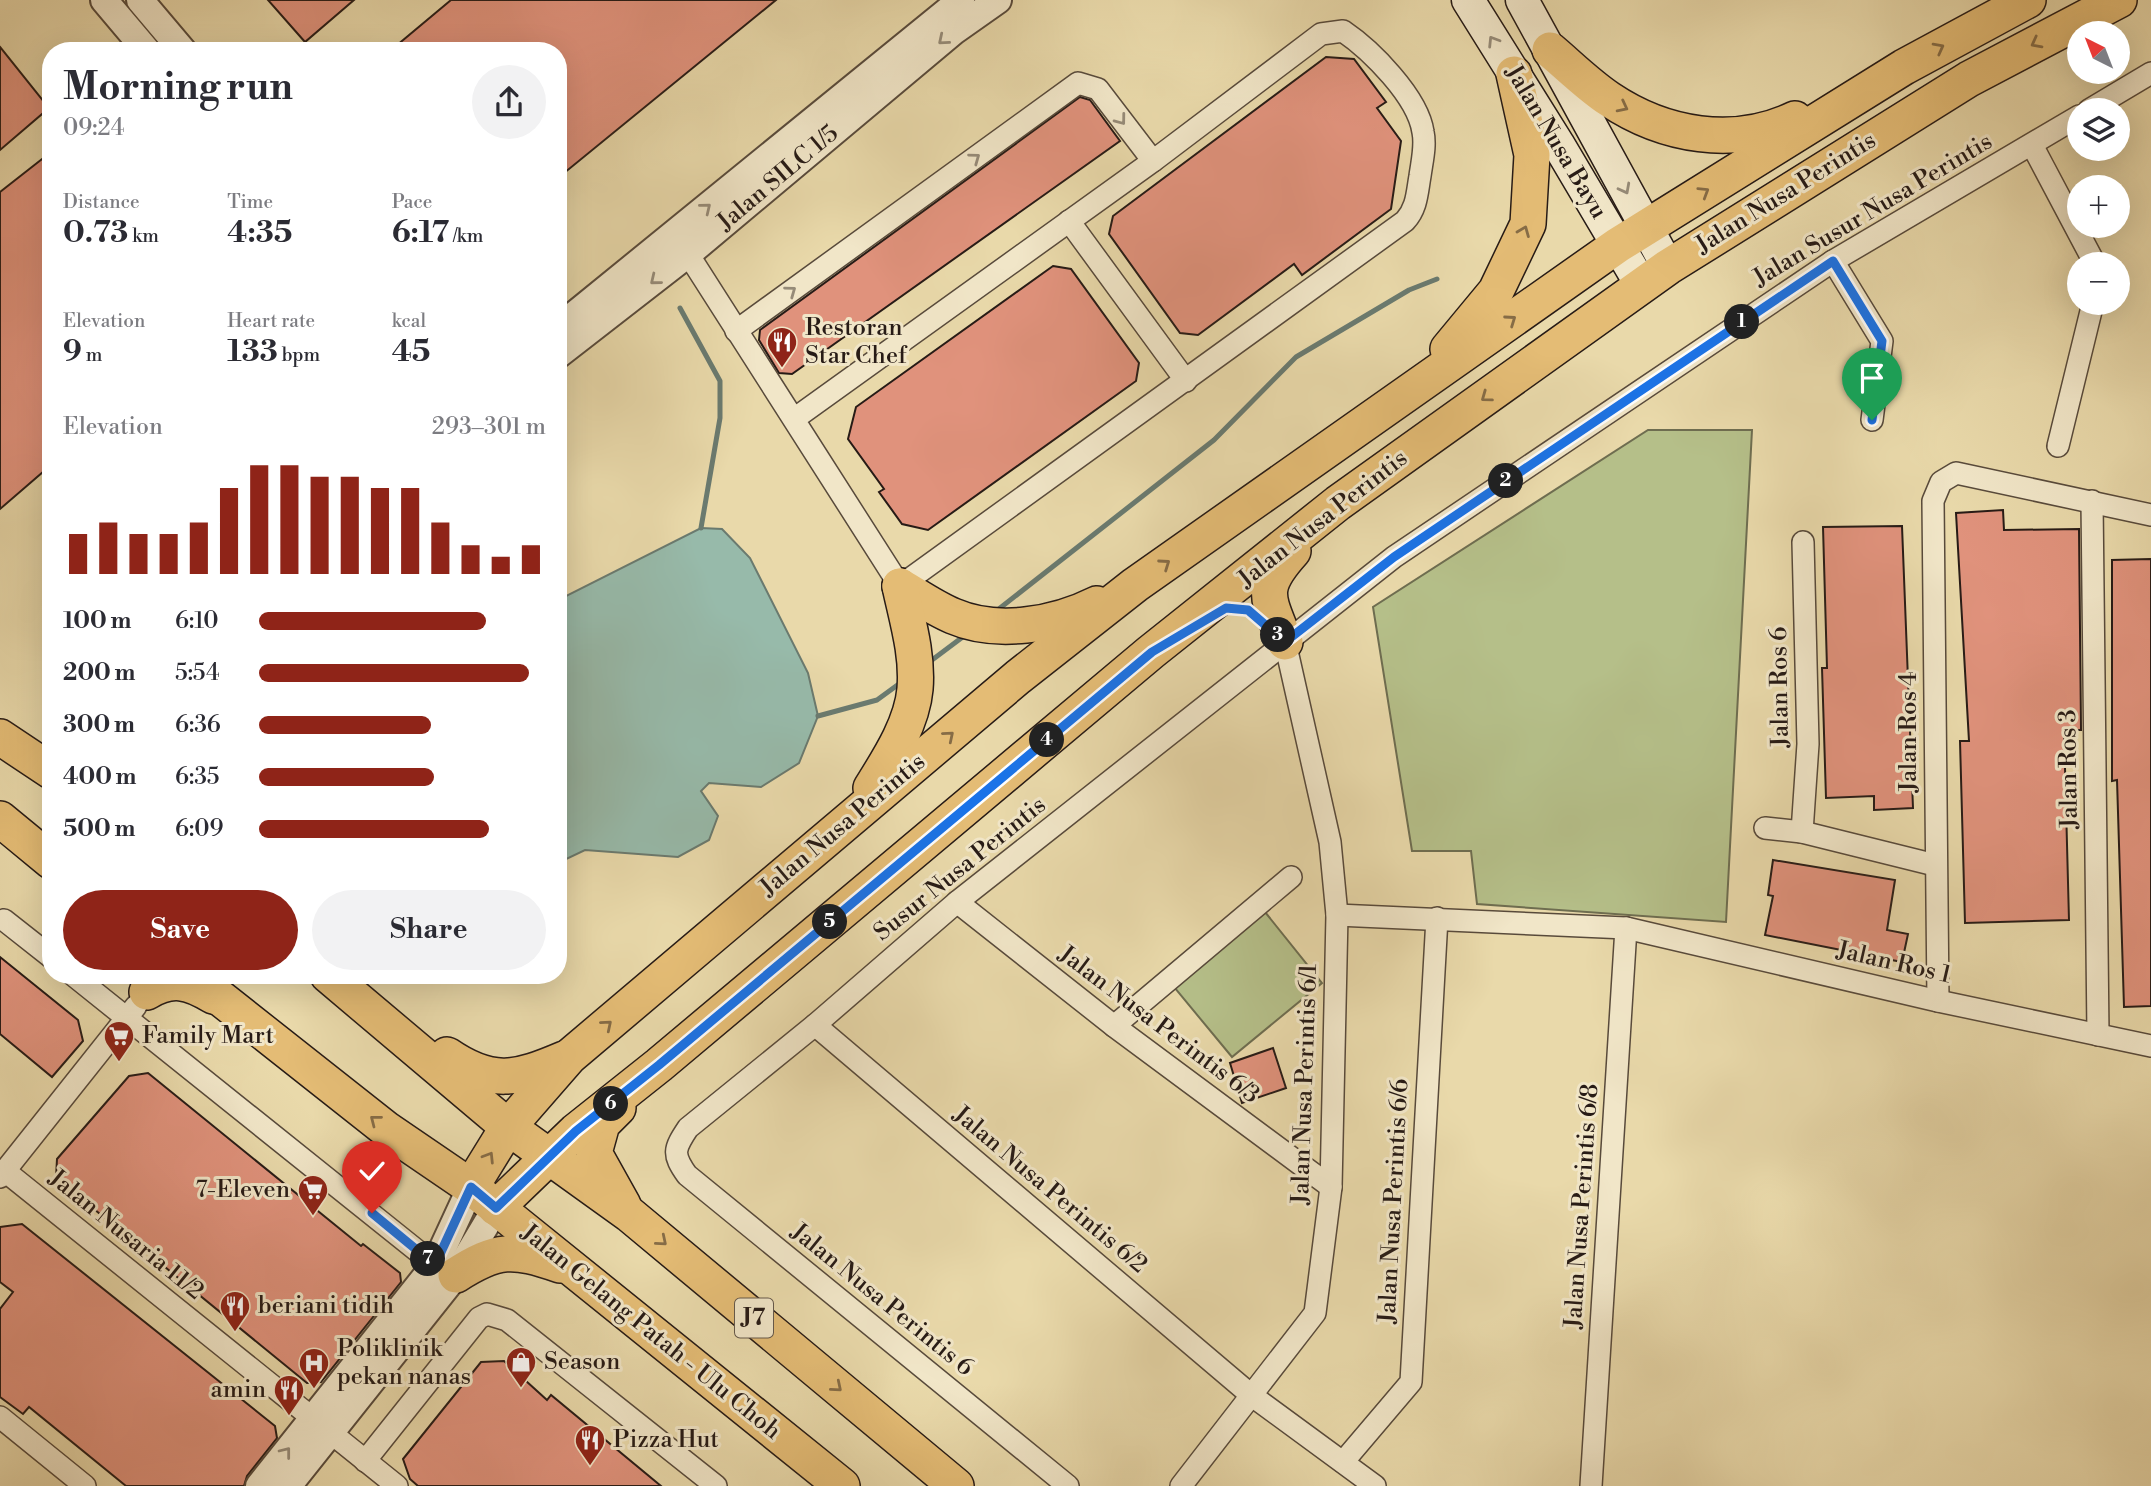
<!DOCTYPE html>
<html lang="en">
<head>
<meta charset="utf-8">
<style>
	body { margin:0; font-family:"Libre Bodoni",serif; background:#f2f2f3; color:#2b2b33; height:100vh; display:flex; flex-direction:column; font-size:26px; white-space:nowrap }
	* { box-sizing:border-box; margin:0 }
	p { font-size:23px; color:#7c7c81 }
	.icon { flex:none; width:38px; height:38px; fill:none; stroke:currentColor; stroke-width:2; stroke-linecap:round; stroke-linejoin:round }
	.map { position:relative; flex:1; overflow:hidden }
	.details { position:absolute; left:42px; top:42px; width:525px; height:942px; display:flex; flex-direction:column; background:#fff; border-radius:28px; box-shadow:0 7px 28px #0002 }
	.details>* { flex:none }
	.needle { width:46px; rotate:318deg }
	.controls { position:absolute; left:2067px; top:21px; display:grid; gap:14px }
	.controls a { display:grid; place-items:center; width:63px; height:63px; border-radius:50%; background:#fff; box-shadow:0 7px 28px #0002; font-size:35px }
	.pin { position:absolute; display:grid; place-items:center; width:60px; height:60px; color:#fff; margin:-72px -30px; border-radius:50% 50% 50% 0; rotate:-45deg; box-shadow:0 0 7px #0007 }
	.pin .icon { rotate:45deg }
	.km { position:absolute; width:35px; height:35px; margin:-18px; border-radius:50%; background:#222; color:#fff; font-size:19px; line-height:35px; text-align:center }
	.round { display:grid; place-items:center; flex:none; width:74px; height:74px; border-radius:37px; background:#f2f2f3 }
	.summary { display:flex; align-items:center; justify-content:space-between; height:119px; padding:0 21px }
	h1 { font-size:38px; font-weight:700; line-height:52px }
	.metrics { display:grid; grid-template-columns:repeat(3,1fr); gap:10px; height:119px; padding:7px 21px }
	.metrics div { display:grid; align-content:center }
	.metrics b { font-size:30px; font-weight:700 }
	.metrics small { font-size:19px; font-weight:400 }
	.metrics p { font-size:19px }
	.chart { height:196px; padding:14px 21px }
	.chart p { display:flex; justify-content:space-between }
	.chart svg { width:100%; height:126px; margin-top:7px; stroke:#8f2418; stroke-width:6 }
	.cta { display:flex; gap:14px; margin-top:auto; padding:14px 21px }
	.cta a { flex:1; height:80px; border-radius:42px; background:#8f2418; color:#fff; font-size:28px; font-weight:700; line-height:80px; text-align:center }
	.cta a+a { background:#f2f2f3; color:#2b2b33 }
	ul { padding:0 21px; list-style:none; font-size:23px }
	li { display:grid; grid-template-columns:112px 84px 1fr; align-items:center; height:52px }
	li i { height:18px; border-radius:9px; background:#8f2418 }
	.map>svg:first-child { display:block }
</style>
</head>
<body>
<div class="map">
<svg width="2151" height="1486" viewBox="0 0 2151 1486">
	<rect width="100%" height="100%" fill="#e9d9aa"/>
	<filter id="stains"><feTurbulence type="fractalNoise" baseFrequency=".00286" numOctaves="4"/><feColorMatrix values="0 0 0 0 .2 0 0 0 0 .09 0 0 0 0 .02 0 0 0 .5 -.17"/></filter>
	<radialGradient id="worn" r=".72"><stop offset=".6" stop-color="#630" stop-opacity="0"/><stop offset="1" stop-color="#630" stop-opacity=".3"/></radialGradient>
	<g fill="#b5bf89" stroke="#6e6d50" stroke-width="2">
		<path d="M1648,430H1752L1726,922L1477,904L1471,851H1412L1373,607Z"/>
		<path d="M1265,912L1322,983L1232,1057L1174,987Z"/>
	</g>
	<path fill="#97baaa" stroke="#6a7a6f" stroke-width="2" d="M701,528L722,529L750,558L808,673L818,716L799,763L761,787L709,783L701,791L718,816L709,840L678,857L585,850L558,863V600Z"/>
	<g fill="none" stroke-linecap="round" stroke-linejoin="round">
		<g stroke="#6a7a6f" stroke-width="5">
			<path d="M680,308L720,381V418L701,528"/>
			<path d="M995,612L1214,440L1296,357L1409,290L1437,279"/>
			<path d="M928,663L968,633"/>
			<path d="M818,716L877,700L903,681"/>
		</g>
	</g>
	<g fill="#e0927c" stroke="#271b16" stroke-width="2">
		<path d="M268,0H354L305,42Z"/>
		<path d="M451,0H776L558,178V51H390Z"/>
		<path d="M0,47L49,108L0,150Z"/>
		<path d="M1326,57L1354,59L1386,102L1377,108L1401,141L1391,209L1302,275L1294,264L1198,335L1180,333L1109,234L1113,216Z"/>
		<path d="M1080,97L1090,100L1120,141L792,374L779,373L759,340L760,330Z"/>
		<path d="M51,152V465L0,509V192Z"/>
		<path d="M1053,266L1071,269L1139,363L1136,381L928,530L902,524L879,492L884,489L848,439L856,407Z"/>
		<path d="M2003,510L2004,530L2079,529L2081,730H2064L2069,920L1965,923L1960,741H1969L1956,513Z"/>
		<path d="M1902,526L1913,808L1874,810V796L1826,798L1822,668H1827L1823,527Z"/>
		<path d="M2151,559V1006L2124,1007L2117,780L2112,781V560Z"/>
		<path d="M1773,860L1895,880L1887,930L1908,934L1902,962L1765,935L1773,896L1768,895Z"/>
		<path d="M0,957L78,1020L83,1041L52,1077L0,1034Z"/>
		<path d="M1273,1048L1286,1088L1242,1103L1230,1063Z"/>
		<path d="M148,1073L361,1246L363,1244L400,1273L401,1282L321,1382L307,1383L56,1178L57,1159L129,1076Z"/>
		<path d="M22,1224L275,1426L277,1438L247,1476L244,1486H126L29,1407L23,1414L0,1397V1309L13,1292L0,1282V1227Z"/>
		<path d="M504,1361L547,1400L551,1395L661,1486H418L410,1479L403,1459L481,1362Z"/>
	</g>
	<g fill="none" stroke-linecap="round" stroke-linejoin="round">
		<g stroke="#584a3b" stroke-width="24">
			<g id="minor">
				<path d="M2089,110L2151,73"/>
				<path d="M2032,145L2095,264"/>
				<path d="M1069,221L1186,381"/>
				<path d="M688,254L900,586L1405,221C1417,208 1417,193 1420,176C1422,161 1426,146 1423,132C1418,97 1371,50 1343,31L1321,34L1153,161L794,419"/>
				<path d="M1833,261L1882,341L1872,420"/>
				<path d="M736,331L1078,83L1098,89L1153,161"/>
				<path d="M2058,446L2093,303"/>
				<path d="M2092,501L2098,1035"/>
				<path d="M1765,828L1802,832L1935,865"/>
				<path d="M1802,832L1808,744L1803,542"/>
				<path d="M957,902L1114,1026L1331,1187"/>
				<path d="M1337,915L1626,928L1938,1001L2151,1046"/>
				<path d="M4,920L51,957"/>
				<path d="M73,975L435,1265"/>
				<path d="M1938,1001L1933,501L1941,482L1956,473L2151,515"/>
				<path d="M815,1025L1251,1395L1375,1486"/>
				<path d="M1114,1026L1291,877"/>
				<path d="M5,1171L397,1486"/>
				<path d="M0,1177L136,1006"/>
				<path d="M0,1417L85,1486"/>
				<path d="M365,1461L479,1318L487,1314L507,1320L716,1486"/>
				<path d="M1343,1462L1411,1382L1437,918"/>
				<path d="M1068,1486L687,1175C672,1154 674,1149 688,1128L815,1025L957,902L1394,557L1833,261L2079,116"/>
				<path d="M1181,1486L1315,1313L1331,1187L1337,915L1330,842L1285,642"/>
				<path d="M1591,1486L1626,928"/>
			</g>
		</g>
		<g stroke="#584a3b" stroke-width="30">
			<g id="tertiary">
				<path d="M104,0L147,51"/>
				<path d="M140,0L183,51"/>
				<path d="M558,328L961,0"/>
				<path d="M558,355L688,254L954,31L998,0"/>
				<path d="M259,1486L435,1265L471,1187"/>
				<path d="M288,1486L456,1275L496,1208"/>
			</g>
		</g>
		<g stroke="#271b16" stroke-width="35">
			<g id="secondary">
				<path d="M1468,0L1558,144L1642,286"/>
				<path d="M1522,0L1668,267"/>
			</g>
		</g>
		<g stroke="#271b16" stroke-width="38">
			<g id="primary">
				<path d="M1550,50C1569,66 1588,85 1609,99C1664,136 1734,148 1795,119"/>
				<path d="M1448,349L1496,291L1528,224L1532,155L1514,74"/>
				<path d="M900,586C917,596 934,608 953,616C997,635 1055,625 1097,604"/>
				<path d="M1285,642C1268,597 1258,590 1293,551"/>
				<path d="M0,737L51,771"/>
				<path d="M871,788C889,759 912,724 915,689C918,654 907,619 900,586"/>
				<path d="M0,819L51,861"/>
				<path d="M191,975L386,1129L471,1187L842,1486"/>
				<path d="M328,975L508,1127L629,1214L956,1486"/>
				<path d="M147,992C171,977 189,981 213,996"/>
				<path d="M447,1055C492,1086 517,1079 564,1059"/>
				<path d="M618,1108L602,1124L594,1153L623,1205"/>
				<path d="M471,1187L508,1127L569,1057L1018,677L1135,585L1618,245L1904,67L2028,0"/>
				<path d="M496,1208L576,1131L659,1065L1151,652L1338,503L1668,267L1969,79L2119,0"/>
				<path d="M456,1275C498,1248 513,1249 560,1265"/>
			</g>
		</g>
		<use href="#minor" stroke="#f1e6c8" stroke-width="21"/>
		<use href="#tertiary" stroke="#f1e6c8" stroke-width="26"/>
		<use href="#secondary" stroke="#f1e6c8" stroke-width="32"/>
		<use href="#primary" stroke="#e4bc75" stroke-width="35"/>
	</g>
	<defs><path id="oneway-chevron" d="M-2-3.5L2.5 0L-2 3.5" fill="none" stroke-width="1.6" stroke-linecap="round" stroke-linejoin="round" transform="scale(1.75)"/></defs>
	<g stroke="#968b78">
		<use href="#oneway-chevron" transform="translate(943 40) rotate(140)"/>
		<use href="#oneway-chevron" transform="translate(1493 41) rotate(-122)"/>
		<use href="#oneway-chevron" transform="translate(1121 120) rotate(53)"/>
		<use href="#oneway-chevron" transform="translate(975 158) rotate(-36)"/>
		<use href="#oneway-chevron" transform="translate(1625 189) rotate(62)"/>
		<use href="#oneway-chevron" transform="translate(706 208) rotate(-39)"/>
		<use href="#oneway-chevron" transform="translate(655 280) rotate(141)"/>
		<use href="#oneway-chevron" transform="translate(791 291) rotate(-36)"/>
		<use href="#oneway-chevron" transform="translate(286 1452) rotate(-52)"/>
	</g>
	<g stroke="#866c46">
		<use href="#oneway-chevron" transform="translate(2036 43) rotate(152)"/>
		<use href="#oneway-chevron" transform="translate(1939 48) rotate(-28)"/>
		<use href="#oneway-chevron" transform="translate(1623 107) rotate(27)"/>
		<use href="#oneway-chevron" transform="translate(1704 192) rotate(-32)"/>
		<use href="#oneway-chevron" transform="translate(1524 231) rotate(-68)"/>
		<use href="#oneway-chevron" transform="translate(1511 320) rotate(-35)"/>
		<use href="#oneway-chevron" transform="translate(1486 397) rotate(144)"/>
		<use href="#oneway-chevron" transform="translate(1165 564) rotate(-35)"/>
		<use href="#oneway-chevron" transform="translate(949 736) rotate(-40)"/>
		<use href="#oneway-chevron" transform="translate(607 1025) rotate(-40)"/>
		<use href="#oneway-chevron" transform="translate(375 1120) rotate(-142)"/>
		<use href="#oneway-chevron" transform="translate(489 1157) rotate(-58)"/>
		<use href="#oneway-chevron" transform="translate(662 1241) rotate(40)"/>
		<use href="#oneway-chevron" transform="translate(837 1387) rotate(40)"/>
	</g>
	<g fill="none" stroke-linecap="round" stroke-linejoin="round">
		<g stroke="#fff" stroke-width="14">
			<path id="route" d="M372,1213L435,1265L471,1187L496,1208L576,1131L659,1065L1152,652L1226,608L1248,610L1285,642L1394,557L1833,261L1882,341L1872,420"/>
		</g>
		<use href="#route" stroke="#1a73e8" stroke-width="9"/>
	</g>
	<defs>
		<g id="restaurant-pin" transform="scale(1.575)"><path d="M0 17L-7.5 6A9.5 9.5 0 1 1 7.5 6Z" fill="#8f2418" stroke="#f1e6c8"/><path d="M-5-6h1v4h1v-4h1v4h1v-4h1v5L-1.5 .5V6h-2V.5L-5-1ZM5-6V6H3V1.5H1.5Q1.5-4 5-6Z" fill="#fff"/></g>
		<g id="supermarket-pin" transform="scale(1.575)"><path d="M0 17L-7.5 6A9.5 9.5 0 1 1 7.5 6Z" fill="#8f2418" stroke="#f1e6c8"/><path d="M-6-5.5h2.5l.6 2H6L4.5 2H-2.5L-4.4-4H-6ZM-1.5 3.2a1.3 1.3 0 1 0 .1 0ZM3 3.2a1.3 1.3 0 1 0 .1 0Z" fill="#fff"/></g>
		<g id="shop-pin" transform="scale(1.575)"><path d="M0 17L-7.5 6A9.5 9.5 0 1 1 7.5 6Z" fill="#8f2418" stroke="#f1e6c8"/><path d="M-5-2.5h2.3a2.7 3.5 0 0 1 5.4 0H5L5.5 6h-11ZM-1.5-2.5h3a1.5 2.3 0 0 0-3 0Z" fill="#fff"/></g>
		<g id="hospital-pin" transform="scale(1.575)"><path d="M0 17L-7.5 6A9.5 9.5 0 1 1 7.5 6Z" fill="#8f2418" stroke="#f1e6c8"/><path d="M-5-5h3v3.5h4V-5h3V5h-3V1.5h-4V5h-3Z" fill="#fff"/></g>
	</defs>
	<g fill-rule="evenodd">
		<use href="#restaurant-pin" x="782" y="342"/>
		<use href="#supermarket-pin" x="119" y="1036"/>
		<use href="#supermarket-pin" x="313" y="1190"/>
		<use href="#restaurant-pin" x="235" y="1306"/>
		<use href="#shop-pin" x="521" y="1362"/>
		<use href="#hospital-pin" x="314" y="1363"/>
		<use href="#restaurant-pin" x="289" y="1390"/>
		<use href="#restaurant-pin" x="590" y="1440"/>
	</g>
	<g text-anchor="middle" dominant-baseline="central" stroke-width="6" stroke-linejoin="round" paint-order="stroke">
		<rect fill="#f1e6c8" stroke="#64584b" stroke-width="2" x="735" y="1298.5" width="38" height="39" rx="5"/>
		<g font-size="23" font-weight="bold" fill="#271b16">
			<text x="754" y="1318">J7</text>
		</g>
		<g font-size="24" fill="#271b16" stroke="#f1e6c8">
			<text transform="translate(1556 142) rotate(59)">Jalan Nusa Bayu</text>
			<text transform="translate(778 178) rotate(-40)">Jalan SILC 1/5</text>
			<text transform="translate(1786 193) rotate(-32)">Jalan Nusa Perintis</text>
			<text transform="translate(1873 210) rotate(-31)">Jalan Susur Nusa Perintis</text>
			<text transform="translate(1323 519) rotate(-38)">Jalan Nusa Perintis</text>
			<text transform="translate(1780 687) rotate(-91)">Jalan Ros 6</text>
			<text transform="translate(1909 732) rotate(-90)">Jalan Ros 4</text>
			<text transform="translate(2069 769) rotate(-91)">Jalan Ros 3</text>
			<text transform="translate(843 825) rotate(-40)">Jalan Nusa Perintis</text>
			<text transform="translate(960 869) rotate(-39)">Susur Nusa Perintis</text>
			<text transform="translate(1894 963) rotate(13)">Jalan Ros 1</text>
			<text transform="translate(1159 1025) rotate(37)">Jalan Nusa Perintis 6/3</text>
			<text transform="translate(1305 1084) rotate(-88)">Jalan Nusa Perintis 6/1</text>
			<text transform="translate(1050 1190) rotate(40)">Jalan Nusa Perintis 6/2</text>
			<text transform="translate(1394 1201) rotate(-87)">Jalan Nusa Perintis 6/6</text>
			<text transform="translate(1582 1206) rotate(-86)">Jalan Nusa Perintis 6/8</text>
			<text transform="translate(126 1235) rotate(39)">Jalan Nusaria 11/2</text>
			<text transform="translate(882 1300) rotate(39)">Jalan Nusa Perintis 6</text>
			<text transform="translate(651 1332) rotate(39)">Jalan Gelang Patah - Ulu Choh</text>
		</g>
		<g font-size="24" fill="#271b16" stroke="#f1e6c8" text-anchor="start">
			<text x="805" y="328">Restoran<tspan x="805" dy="28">Star Chef</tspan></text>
			<text x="142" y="1036">Family Mart</text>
			<text x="290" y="1190" text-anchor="end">7-Eleven</text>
			<text x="258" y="1306">beriani tidih</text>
			<text x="337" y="1349">Poliklinik<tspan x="337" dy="28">pekan nanas</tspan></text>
			<text x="544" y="1362">Season</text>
			<text x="266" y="1390" text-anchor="end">amin</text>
			<text x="613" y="1440">Pizza Hut</text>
		</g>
	</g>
	<rect width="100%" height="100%" filter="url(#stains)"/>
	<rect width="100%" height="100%" fill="url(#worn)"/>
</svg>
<div class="controls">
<a><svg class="needle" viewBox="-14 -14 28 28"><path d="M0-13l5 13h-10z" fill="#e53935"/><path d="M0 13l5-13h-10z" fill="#7c7c81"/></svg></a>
<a><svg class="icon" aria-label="layers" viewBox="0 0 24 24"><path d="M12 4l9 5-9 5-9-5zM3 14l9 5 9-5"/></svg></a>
<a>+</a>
<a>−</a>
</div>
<div class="pin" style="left:1872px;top:420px;background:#1e9e55"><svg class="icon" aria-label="arrive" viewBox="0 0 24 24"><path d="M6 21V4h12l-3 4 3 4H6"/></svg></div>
<div class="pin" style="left:372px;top:1213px;background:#d93025"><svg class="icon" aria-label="check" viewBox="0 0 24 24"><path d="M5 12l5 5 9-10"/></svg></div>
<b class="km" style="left:1742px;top:322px">1</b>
<b class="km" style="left:1506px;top:481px">2</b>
<b class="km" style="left:1278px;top:635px">3</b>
<b class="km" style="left:1047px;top:740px">4</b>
<b class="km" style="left:830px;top:922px">5</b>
<b class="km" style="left:611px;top:1104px">6</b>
<b class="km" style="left:428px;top:1259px">7</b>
<section class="details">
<div class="summary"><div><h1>Morning run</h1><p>09:24</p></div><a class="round"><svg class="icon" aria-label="share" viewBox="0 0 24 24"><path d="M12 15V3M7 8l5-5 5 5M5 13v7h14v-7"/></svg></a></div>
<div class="metrics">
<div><p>Distance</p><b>0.73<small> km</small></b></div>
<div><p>Time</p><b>4:35</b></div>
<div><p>Pace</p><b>6:17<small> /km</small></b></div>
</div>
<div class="metrics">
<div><p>Elevation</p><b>9<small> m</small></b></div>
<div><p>Heart rate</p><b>133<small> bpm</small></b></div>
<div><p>kcal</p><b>45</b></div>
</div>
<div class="chart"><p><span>Elevation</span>293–301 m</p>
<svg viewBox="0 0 160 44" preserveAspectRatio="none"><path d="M5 44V30M15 44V26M25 44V30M35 44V30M45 44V26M55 44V14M65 44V6M75 44V6M85 44V10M95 44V10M105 44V14M115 44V14M125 44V26M135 44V34M145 44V38M155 44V34"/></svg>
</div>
<ul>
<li><b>100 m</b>6:10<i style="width:79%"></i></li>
<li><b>200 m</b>5:54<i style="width:94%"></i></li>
<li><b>300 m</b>6:36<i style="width:60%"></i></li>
<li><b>400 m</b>6:35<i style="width:61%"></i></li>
<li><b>500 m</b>6:09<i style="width:80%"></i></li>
</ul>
<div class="cta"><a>Save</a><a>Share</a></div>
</section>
</div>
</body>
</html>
